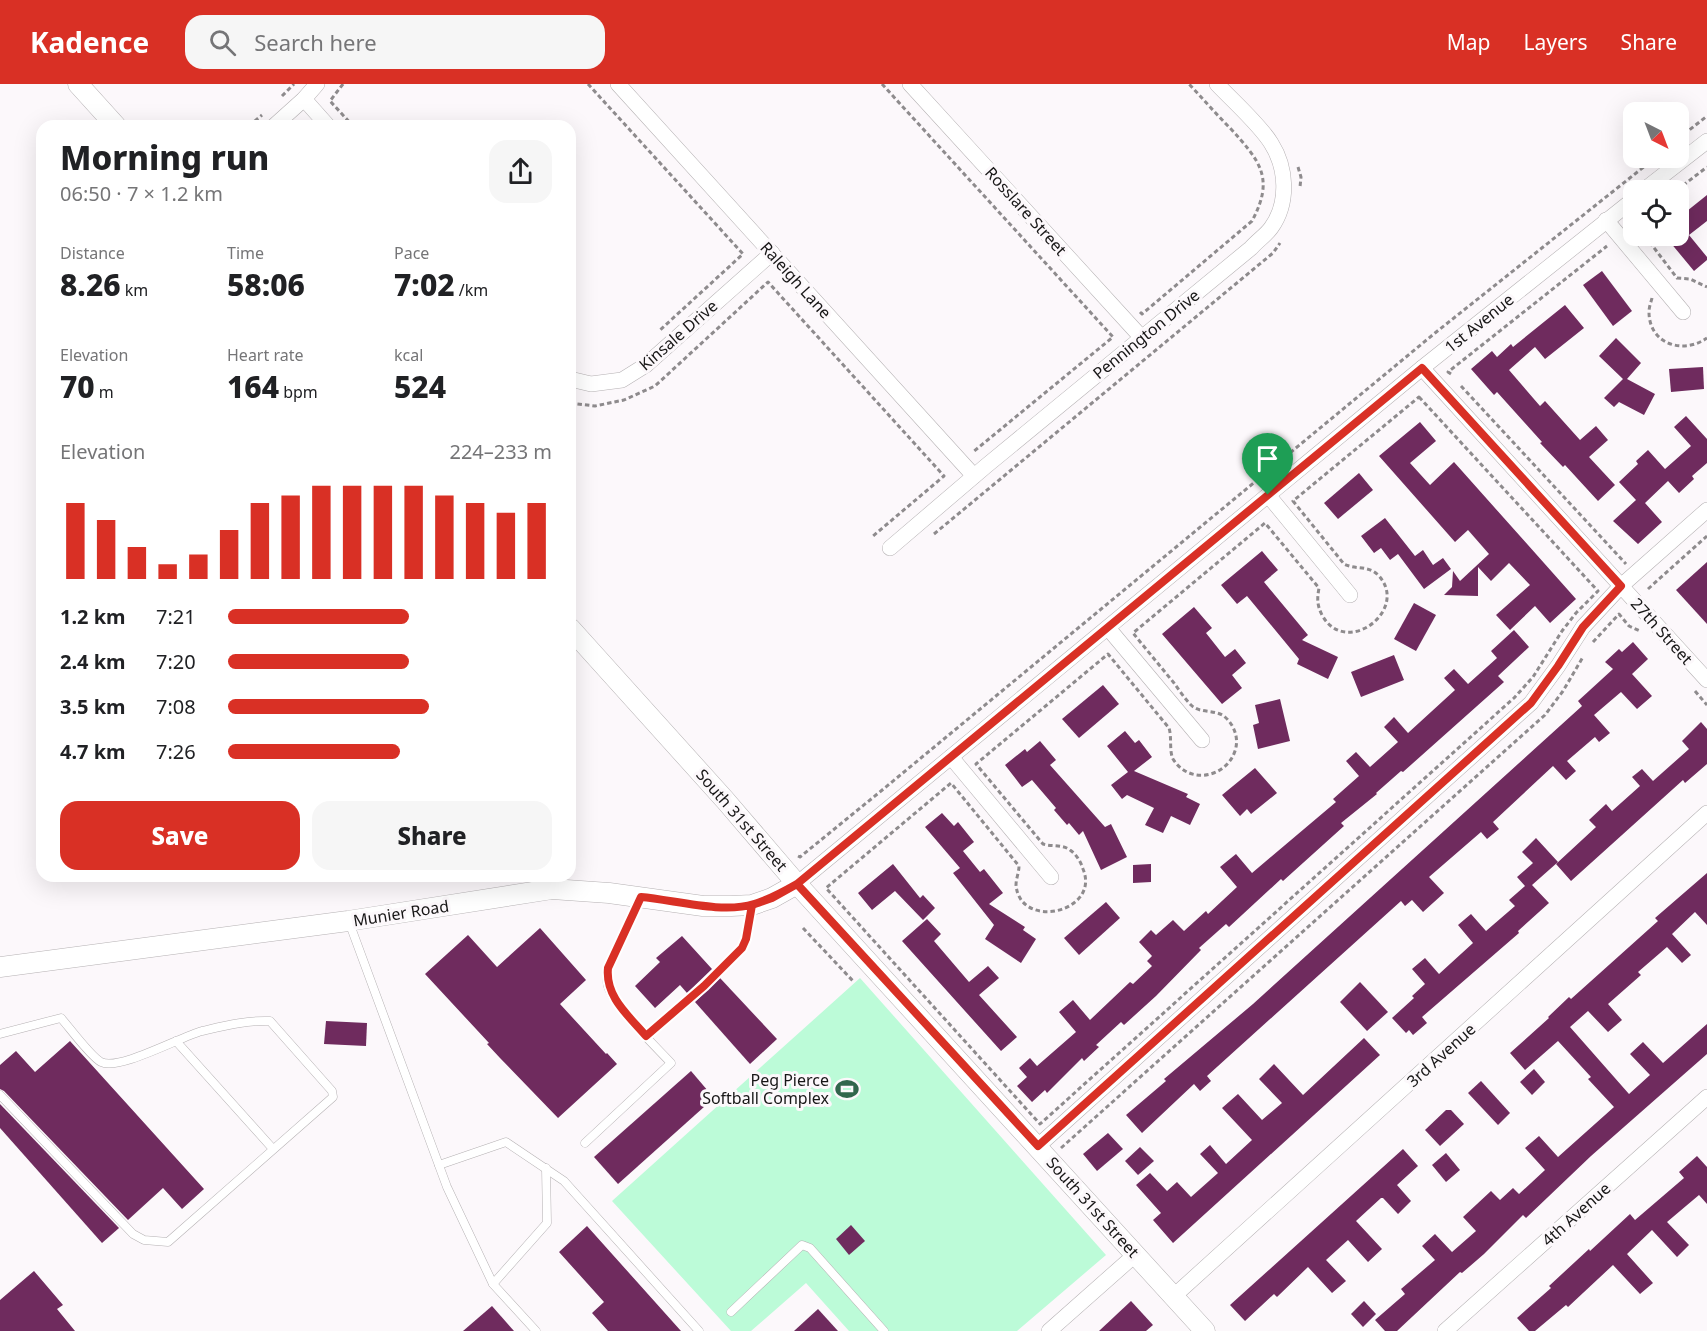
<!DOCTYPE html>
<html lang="en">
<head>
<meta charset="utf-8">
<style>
	body { margin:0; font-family:"Noto Sans",sans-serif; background:#f6f6f6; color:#202124; height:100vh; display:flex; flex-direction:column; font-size:22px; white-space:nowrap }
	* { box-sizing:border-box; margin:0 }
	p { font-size:20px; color:#757577 }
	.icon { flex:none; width:33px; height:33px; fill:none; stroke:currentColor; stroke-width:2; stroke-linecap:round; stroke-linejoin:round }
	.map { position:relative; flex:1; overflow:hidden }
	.side { position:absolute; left:36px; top:36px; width:540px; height:762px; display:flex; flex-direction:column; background:#fff; border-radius:18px; box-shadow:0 6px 24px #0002 }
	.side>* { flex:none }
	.needle { width:39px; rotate:138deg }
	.fabs { position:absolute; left:1623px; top:18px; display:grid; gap:12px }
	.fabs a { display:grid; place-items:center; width:66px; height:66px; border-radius:12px; background:#fff; box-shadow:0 6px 24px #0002; font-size:30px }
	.pin { position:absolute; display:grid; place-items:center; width:51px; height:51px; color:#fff; margin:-62px -26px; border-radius:50% 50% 50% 0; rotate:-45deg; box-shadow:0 0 6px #0007 }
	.pin .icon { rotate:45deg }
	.round { display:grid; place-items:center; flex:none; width:63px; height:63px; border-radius:18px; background:#f6f6f6 }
	.head { display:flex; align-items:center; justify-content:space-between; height:102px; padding:0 24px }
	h1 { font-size:33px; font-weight:800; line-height:45px }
	.figures { display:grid; grid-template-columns:repeat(3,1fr); gap:9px; height:102px; padding:6px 24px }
	.figures div { display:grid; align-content:center }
	.figures b { font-size:30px; font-weight:800 }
	.figures small { font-size:16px; font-weight:400 }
	.figures p { font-size:16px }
	.chart { height:168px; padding:12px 24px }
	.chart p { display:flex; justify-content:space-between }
	.chart svg { width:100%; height:108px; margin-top:6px; stroke:#d93025; stroke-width:6 }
	.primary-button { display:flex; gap:12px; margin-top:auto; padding:12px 24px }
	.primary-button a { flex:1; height:69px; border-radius:18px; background:#d93025; color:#fff; font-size:24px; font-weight:800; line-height:69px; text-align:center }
	.primary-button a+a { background:#f6f6f6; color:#202124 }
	ul { padding:0 24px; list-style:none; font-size:20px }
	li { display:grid; grid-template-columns:96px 72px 1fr; align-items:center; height:45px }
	li i { height:15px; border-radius:8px; background:#d93025 }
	header { display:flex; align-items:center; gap:36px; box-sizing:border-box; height:84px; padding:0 30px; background:#d93025; color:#fff }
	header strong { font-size:28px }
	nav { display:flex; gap:33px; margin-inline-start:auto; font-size:21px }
	.search { width:420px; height:54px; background:#f6f6f6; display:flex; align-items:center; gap:15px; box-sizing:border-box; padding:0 21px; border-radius:18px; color:#757577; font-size:22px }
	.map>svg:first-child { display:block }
</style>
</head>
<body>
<header>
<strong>Kadence</strong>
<div class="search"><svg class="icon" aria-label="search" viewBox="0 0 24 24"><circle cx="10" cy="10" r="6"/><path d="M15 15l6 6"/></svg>Search here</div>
<nav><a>Map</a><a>Layers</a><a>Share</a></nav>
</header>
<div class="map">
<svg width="1707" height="1247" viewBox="0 0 1707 1247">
	<rect width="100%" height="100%" fill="#fcf8fb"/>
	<path fill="#bcfbd8" d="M860,894L1106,1171L1017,1247H849L806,1199L751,1247H731L612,1117Z"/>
	<g fill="#6f2b5e">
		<path d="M1707,111V137L1689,151L1707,173V176L1694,187L1665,152H1678V117L1687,127Z"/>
		<path d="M1602,187L1632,227L1613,242L1583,201Z"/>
		<path d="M1565,221L1584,244L1545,275L1535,263L1509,286L1540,322L1545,317L1580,356L1596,342L1608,356L1589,373L1615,401L1598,417L1565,381L1563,383L1540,359L1542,358L1497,308L1494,311L1471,285L1492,267L1497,273L1511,260L1513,263Z"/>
		<path d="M1616,254L1641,279L1627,295L1655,310L1644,331L1619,318L1614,323L1604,314L1623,295L1599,272Z"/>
		<path d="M1703,283L1704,305L1671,308L1669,285Z"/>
		<path d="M1686,332L1707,355V379L1692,392L1694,395L1679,409L1668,397L1645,419L1662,438L1638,460L1613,437L1636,416L1619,398L1638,380L1636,377L1648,366L1665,385L1691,362L1674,343Z"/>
		<path d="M1420,338L1436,357L1410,379L1430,401L1454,378L1576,515L1550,539L1535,522L1510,546L1496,531L1530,501L1509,479L1491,497L1478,483V512L1444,511L1452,503L1453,487L1460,497L1489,470L1468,446L1455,458L1379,372Z"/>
		<path d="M1359,389L1373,406L1338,435L1324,419Z"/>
		<path d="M1385,434L1415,472L1423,466L1433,481L1443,474L1451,485L1424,505L1398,470L1390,476L1381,464L1374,469L1361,452Z"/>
		<path d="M1262,467L1278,486L1264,498L1308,551L1302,556L1338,573L1328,595L1297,580L1299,575L1247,512L1237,520L1221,501Z"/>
		<path d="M1707,478V540L1676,506Z"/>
		<path d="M1414,519L1436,531L1416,567L1394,555Z"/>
		<path d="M1194,523L1212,544L1206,549L1225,573L1235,565L1246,579L1232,591L1242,604L1222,620L1162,550Z"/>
		<path d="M1514,546L1529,563L1498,592L1504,598L1403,688L1401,687L1376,709L1377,710L1341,739L1344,742L1283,797L1281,795L1229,843L1226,840L1199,864L1201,866L1156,912L1124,941L1121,938L1096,961L1099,963L1084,977L1082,974L1047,1009L1045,1006L1032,1018L1017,1002L1027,993L1019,984L1030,974L1037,982L1076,948L1059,928L1073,916L1090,936L1130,898L1133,900L1152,882L1147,877L1152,872L1139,858L1151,846L1156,851L1173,836L1184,847L1206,827L1208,830L1237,803L1220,783L1236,770L1252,789L1336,718L1333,715L1359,692L1346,677L1356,668L1370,683L1398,658L1384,643L1394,633L1408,649L1455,606L1444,594L1454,585L1468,600L1497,574L1491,567Z"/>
		<path d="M1633,558L1648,575L1632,590L1652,612L1637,625L1621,608L1594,631L1610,649L1599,658L1595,653L1567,677L1576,687L1566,696L1553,682L1493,738L1499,745L1487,755L1481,748L1429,793L1444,809L1423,828L1412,816L1405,822L1401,817L1207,992L1211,997L1200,1007L1194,1000L1142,1049L1126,1031L1166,997L1164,995L1253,920L1582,622L1578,617L1613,585L1605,578L1619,565L1622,568Z"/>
		<path d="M1394,571L1404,596L1361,613L1351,588Z"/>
		<path d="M1103,601L1119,620L1079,654L1062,635Z"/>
		<path d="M1280,615L1290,657L1258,665L1253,641L1259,639L1255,621Z"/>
		<path d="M1701,638L1707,645V680L1685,699L1683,696L1571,797L1556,780L1596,743L1589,736L1606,720L1612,727L1640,702L1632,693L1642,685L1653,697L1689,665L1682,657Z"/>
		<path d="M1125,647L1135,659L1139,656L1152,673L1134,687L1188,710L1186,713L1200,720L1190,741L1171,732L1163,749L1145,741L1154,724L1127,711L1122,715L1111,701L1128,688L1107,662Z"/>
		<path d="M1040,657L1056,676L1050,681L1105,743L1111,740L1127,773L1101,786L1083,747L1079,751L1069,739L1067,741L1054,726L1056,724L1032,696L1022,703L1005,681L1025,665L1027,668Z"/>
		<path d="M1255,684L1277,709L1251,730L1247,725L1240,732L1222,711Z"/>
		<path d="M942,729L954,742L958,738L974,758L963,767L980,788L984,785L1003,809L989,820L1025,843L1023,846L1036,855L1021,879L985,855L994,841L953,789L960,784L925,743Z"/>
		<path d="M1536,754L1558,778L1532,801L1549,819L1518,847L1519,849L1422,933L1427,939L1413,951L1409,946L1406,949L1392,934L1414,914L1412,912L1425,900L1412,885L1425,874L1439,890L1473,859L1458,841L1471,830L1486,847L1515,822L1509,816L1525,802L1517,793L1533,779L1522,768Z"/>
		<path d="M893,780L920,814L923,811L935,824L923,836L895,807L872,826L858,809Z"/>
		<path d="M1151,780V798L1133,799V781Z"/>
		<path d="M1707,789V841L1695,828L1672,850L1691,871L1682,879L1667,863L1638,888L1641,891L1608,920L1622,936L1608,948L1588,927L1570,943L1629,1010L1650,991L1630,970L1643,958L1663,979L1707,940V970L1591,1072L1526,1134L1523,1131L1484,1170L1462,1189L1460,1188L1397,1247H1385L1375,1236L1405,1210L1401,1205L1435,1176L1422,1162L1435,1150L1452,1168L1476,1147L1463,1133L1491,1107L1500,1116L1513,1104L1519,1110L1545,1086L1525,1064L1539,1052L1558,1073L1614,1023L1588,995L1591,993L1558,957L1525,986L1510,969L1549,934L1548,933L1569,913L1571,915L1658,837L1655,834Z"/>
		<path d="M1106,818L1120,834L1079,871L1064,854Z"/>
		<path d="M927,835L941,850L934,857L969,898L988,882L999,894L979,911L1017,953L1001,967L902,857Z"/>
		<path d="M540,844L586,896L560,920L606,970L607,969L617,980L558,1034L500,974L487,960L489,959L425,890L468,851L497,883Z"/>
		<path d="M682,852L712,885L687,909L680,901L655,924L635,902L660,878L656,874Z"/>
		<path d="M720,894L777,955L750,980L695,918Z"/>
		<path d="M1360,898L1388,928L1367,947L1340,918Z"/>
		<path d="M326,937L367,939L366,962L324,960Z"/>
		<path d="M1364,954L1380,971L1173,1159L1153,1136L1161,1129L1136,1101L1150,1089L1167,1107L1177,1098L1191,1113L1218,1089L1200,1070L1210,1061L1226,1080L1252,1056L1222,1024L1238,1010L1262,1036L1282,1019L1259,995L1274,980L1303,1011Z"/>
		<path d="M70,957L204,1105L182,1125L163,1104L128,1136L4,1007L0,1005V981L16,967L35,988Z"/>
		<path d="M1534,985L1545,998L1532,1011L1520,998Z"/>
		<path d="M691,987L714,1014L618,1100L594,1073Z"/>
		<path d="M1481,997L1510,1029L1498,1041L1468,1009Z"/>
		<path d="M0,1020L119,1144L102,1159L0,1044Z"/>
		<path d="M1446,1026H1451L1464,1040L1440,1062L1425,1046Z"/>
		<path d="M1108,1049L1123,1065L1097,1087L1083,1070Z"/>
		<path d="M1140,1063L1154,1077L1138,1091L1125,1077Z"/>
		<path d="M1403,1065L1418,1082L1397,1101L1411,1117L1398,1130L1383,1114H1381L1356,1137L1382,1165L1368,1178L1348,1156L1326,1176L1346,1197L1332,1209L1308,1183L1277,1213L1274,1210L1245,1237L1230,1221Z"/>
		<path d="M1446,1069L1460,1086L1446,1098L1432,1081Z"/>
		<path d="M1697,1072L1707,1083V1120L1699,1111L1667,1138L1689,1161L1677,1173L1652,1146L1627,1170L1653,1199L1640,1210L1613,1181L1568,1223L1566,1221L1535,1247H1529L1517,1234L1551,1204L1549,1202L1589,1165L1590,1167L1630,1130L1635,1136L1684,1094L1679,1088Z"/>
		<path d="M851,1141L865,1157L849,1171L836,1155Z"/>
		<path d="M587,1142L681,1247H608L592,1229L604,1218L559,1168Z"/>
		<path d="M34,1187L63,1221L57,1225L75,1247H0V1216Z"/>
		<path d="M1131,1217L1153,1241L1146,1247H1099Z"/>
		<path d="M1364,1217L1376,1230L1363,1243L1351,1230Z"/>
		<path d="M492,1222L514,1247H463Z"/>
		<path d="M818,1225L838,1247H794Z"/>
	</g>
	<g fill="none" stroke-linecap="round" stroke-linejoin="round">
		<g stroke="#b5b1b3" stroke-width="9">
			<g id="service">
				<path d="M349,838L447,1103L493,1200L536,1247"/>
				<path d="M0,950L61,934C69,943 91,973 101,978C119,987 180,953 202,947C224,942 248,936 270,937L332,1007L333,1013L168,1158L144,1156L133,1150L0,1011"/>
				<path d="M646,952L704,902L742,864L746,855L751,823"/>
				<path d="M176,957L273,1065"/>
				<path d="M585,1059L671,979C655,962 619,927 610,907C606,900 607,892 608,884L641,814"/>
				<path d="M439,1081L506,1058L564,1097L699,1247"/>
				<path d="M493,1200L547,1139L546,1084"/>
				<path d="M731,1228L802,1161L810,1164L884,1247"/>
			</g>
		</g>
		<g stroke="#b5b1b3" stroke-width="16">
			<g id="minor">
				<path d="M618,0L974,392"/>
				<path d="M910,0L1142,254"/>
				<path d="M304,15L328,42"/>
				<path d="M274,42L304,15L317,0"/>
				<path d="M1644,106L1707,57"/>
				<path d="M1606,136L1683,228"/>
				<path d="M1422,284L1707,596"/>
				<path d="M570,295L591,300L622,296L646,281L772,169"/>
				<path d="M1268,411L1350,511"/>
				<path d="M890,464L986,382L1251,164C1257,157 1266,151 1271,144C1289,119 1287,84 1271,59C1260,41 1233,17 1217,0"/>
				<path d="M1108,544L1202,656"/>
				<path d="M951,673L1051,793"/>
				<path d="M797,800L1422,284L1634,115"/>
				<path d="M1038,1062L1531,619L1558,582L1583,543L1621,502L1707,426"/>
				<path d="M1174,1212L1707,729"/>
				<path d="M1049,1247L1136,1170"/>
				<path d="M1445,1247L1707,1013"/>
			</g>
		</g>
		<g stroke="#b5b1b3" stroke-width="21">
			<g id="tertiary">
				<path d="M78,0L116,42"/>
				<path d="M570,544L725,716L797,800L1205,1247"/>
				<path d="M0,883L348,837L552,805L609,809L703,822H731L752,821L772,814L797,800"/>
			</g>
		</g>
		<g stroke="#8e8b8d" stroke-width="3" stroke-dasharray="4.5 3" stroke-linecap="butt">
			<path d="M343,0L330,17L353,42"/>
			<path d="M588,0L743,170L659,247"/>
			<path d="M882,0L1113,253L973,368"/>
			<path d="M282,12L294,0"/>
			<path d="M249,42L262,31"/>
			<path d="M1678,55L1707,32"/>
			<path d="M1298,83L1301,93L1300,103"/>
			<path d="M1677,106L1707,83"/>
			<path d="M1645,152L1677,194L1690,195L1707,203"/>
			<path d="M1652,214C1651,218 1649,223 1649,228C1649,260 1683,271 1707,254"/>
			<path d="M1140,228L1142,230L1252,137C1275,94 1260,77 1230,44C1216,30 1203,15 1189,0"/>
			<path d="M1451,290L1448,288L1607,162"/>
			<path d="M1461,302L1626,480"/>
			<path d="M1419,313L1598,507L1576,529L1562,547L1533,593L1514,614L1040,1040L826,804L951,699L1019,782C1019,788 1016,795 1016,801C1020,847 1101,828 1083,785C1081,778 1076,770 1070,766C1062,760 1052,763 1043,760L976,680L1108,570L1169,644C1172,653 1169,667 1173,675C1189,701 1226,694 1235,667C1239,655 1235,642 1225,633C1216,625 1200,630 1191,621C1185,615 1179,606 1174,599C1160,582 1146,565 1133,549L1265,439L1319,504C1317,515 1317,521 1322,531C1346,575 1411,525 1378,491C1368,481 1356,486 1344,480L1293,417Z"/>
			<path d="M570,319L595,322L624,316L655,302L768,198L944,392L873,452"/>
			<path d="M934,450L1273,169L1280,159"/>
			<path d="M1648,505L1707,452"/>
			<path d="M1593,558L1619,530L1629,542L1640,547"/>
			<path d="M1695,607L1707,621"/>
			<path d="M798,772L800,773L881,707L1435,249L1655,74"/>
			<path d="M803,844L853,897"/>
			<path d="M1061,1064L1545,631L1563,607L1583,573"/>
		</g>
		<use href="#service" stroke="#fff" stroke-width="8"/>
		<use href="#minor" stroke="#fff" stroke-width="15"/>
		<use href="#tertiary" stroke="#fff" stroke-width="20"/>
	</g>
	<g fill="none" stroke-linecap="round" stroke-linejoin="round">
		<g stroke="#fff" stroke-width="12">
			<path id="route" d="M1268,411L797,800C783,808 769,816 754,820C722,830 675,816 641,813L608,884C605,913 629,932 646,952L704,902L742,864L746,855L752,821L772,814L797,800L1038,1062L1531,619L1558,582L1583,543L1621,502L1422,284L1268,411"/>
		</g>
		<use href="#route" stroke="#d93025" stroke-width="8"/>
	</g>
	<defs>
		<g id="stadium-bare" transform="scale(1.8)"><path d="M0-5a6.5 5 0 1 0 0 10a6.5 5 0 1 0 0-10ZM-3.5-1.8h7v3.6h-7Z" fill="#31664c" stroke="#fcf8fb" stroke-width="2.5" paint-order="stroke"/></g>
	</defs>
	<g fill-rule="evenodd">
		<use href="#stadium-bare" x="847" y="1005"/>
	</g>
	<g text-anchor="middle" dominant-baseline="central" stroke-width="6" stroke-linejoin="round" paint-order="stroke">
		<g font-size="16" fill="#171616" stroke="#fcf8fb">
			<text transform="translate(1026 127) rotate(48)">Rosslare Street</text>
			<text transform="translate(796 196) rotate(48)">Raleigh Lane</text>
			<text transform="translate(1479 239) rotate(-39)">1st Avenue</text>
			<text transform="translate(1146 250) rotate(-39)">Pennington Drive</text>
			<text transform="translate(678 251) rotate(-41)">Kinsale Drive</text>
			<text transform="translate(1662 547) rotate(48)">27th Street</text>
			<text transform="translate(742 736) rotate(49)">South 31st Street</text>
			<text transform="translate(401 829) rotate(-9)">Munier Road</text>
			<text transform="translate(1441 971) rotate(-42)">3rd Avenue</text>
			<text transform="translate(1093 1123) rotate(48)">South 31st Street</text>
			<text transform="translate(1576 1130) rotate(-42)">4th Avenue</text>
		</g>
		<g font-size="16" fill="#171616" stroke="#fcf8fb" text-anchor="end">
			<text x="829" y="996">Peg Pierce<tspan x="829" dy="18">Softball Complex</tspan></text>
		</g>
	</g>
</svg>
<div class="fabs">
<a><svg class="needle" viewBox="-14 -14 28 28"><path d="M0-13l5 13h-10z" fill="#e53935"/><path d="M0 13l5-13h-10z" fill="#757577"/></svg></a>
<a><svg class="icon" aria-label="locate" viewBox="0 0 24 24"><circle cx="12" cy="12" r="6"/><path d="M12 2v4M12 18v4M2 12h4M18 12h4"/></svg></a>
</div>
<div class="pin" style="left:1268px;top:411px;background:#1e9e55"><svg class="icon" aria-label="arrive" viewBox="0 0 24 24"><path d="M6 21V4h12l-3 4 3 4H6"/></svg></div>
<section class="side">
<div class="head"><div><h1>Morning run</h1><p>06:50 · 7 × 1.2 km</p></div><a class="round"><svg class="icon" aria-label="share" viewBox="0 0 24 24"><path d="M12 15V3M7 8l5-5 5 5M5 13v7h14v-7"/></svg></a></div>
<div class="figures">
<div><p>Distance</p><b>8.26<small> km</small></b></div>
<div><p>Time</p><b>58:06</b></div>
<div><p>Pace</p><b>7:02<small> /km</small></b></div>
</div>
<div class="figures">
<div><p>Elevation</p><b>70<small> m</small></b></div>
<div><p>Heart rate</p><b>164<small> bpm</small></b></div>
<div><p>kcal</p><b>524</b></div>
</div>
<div class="chart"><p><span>Elevation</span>224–233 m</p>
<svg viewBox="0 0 160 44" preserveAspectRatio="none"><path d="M5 44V13M15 44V20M25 44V31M35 44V38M45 44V34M55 44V24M65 44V13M75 44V10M85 44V6M95 44V6M105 44V6M115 44V6M125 44V10M135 44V13M145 44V17M155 44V13"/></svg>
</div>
<ul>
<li><b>1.2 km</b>7:21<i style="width:56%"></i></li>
<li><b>2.4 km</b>7:20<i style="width:56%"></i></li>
<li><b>3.5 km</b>7:08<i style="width:62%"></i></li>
<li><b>4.7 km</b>7:26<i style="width:53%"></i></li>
</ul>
<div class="primary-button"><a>Save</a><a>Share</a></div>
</section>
</div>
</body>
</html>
